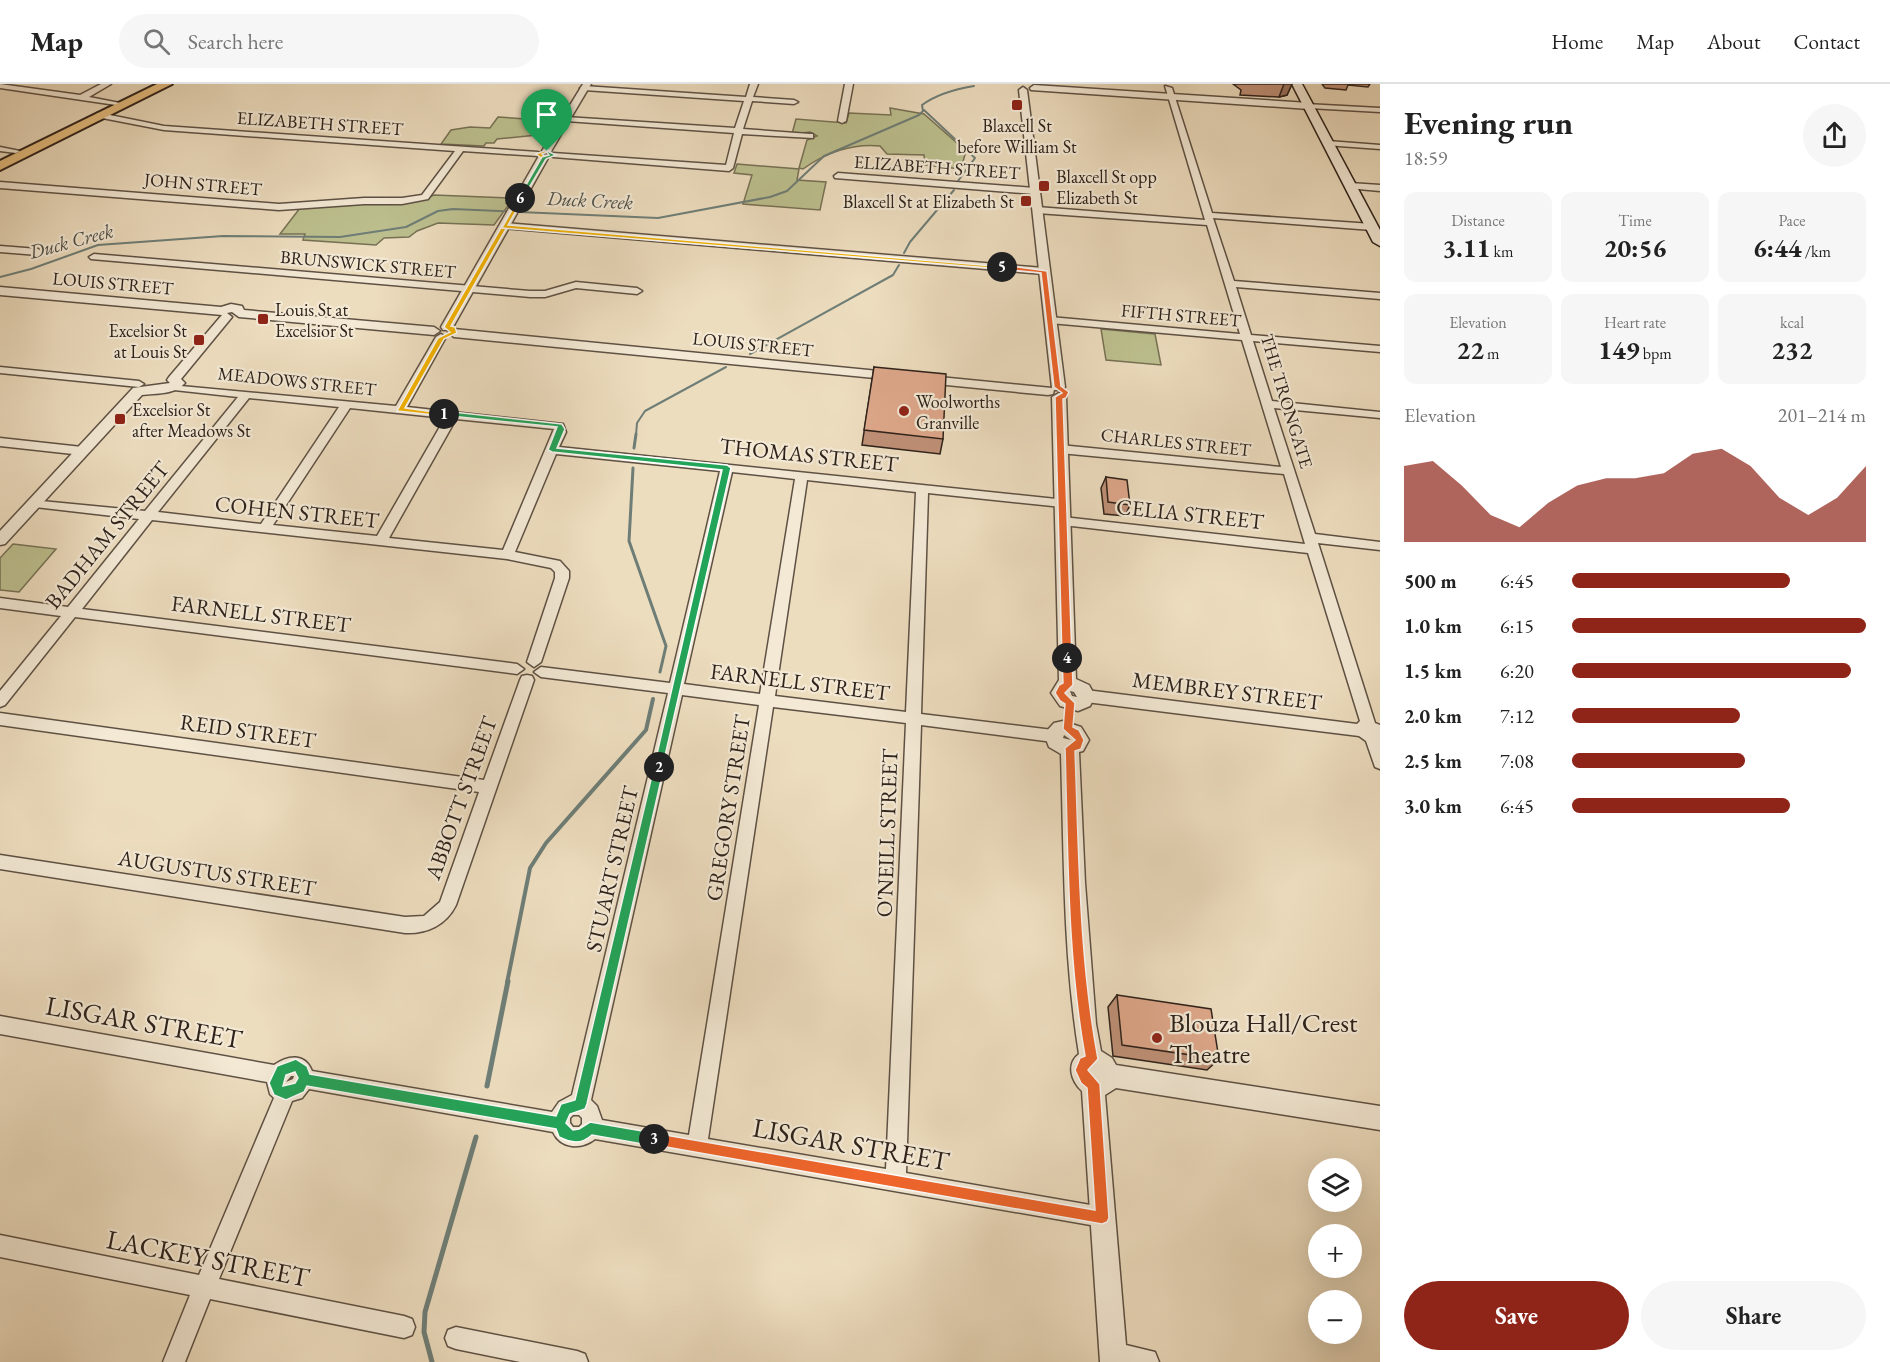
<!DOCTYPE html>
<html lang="en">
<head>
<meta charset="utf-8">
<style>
	body { margin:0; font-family:"EB Garamond",serif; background:#f6f6f6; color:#222; height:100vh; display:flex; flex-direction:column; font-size:22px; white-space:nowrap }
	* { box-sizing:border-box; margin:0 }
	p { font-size:20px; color:#767676 }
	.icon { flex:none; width:33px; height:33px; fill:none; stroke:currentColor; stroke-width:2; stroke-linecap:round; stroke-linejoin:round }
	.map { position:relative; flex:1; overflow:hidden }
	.sheet { display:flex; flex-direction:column; background:#fff; width:510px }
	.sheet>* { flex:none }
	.tools { position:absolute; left:1308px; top:1074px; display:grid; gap:12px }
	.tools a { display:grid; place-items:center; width:54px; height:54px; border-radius:50%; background:#fff; box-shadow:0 6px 24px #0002; font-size:30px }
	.pin { position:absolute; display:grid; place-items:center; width:51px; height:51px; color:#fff; margin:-62px -26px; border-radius:50% 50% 50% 0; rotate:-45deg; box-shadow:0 0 6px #0007 }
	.pin .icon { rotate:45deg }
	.km { position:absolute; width:30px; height:30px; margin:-15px; border-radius:50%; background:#222; color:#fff; font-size:16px; line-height:30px; text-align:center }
	.round { display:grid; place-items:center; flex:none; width:63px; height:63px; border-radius:32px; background:#f6f6f6 }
	.overview { display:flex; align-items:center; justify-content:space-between; height:102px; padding:0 24px }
	h1 { font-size:33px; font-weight:700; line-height:45px }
	.metrics { display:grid; grid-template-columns:repeat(3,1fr); gap:9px; height:102px; padding:6px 24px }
	.metrics div { display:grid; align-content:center; border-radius:12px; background:#f6f6f6; text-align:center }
	.metrics b { font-size:26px; font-weight:700 }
	.metrics small { font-size:16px; font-weight:400 }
	.metrics p { font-size:16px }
	.chart { height:168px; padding:12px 24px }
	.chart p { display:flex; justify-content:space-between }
	.chart svg { width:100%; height:108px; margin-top:6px; fill:#8f2418; opacity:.7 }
	.button { display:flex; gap:12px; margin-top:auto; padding:12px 24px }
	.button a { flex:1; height:69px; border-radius:36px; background:#8f2418; color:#fff; font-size:24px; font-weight:700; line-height:69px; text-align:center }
	.button a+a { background:#f6f6f6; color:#222 }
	ul { padding:0 24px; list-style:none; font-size:20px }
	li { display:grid; grid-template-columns:96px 72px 1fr; align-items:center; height:45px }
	li i { height:15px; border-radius:8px; background:#8f2418 }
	header { display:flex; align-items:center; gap:36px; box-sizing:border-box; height:84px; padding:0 30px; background:#fff; border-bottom:2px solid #e0e0e0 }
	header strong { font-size:28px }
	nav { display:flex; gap:33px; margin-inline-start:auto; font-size:21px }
	.search { width:420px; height:54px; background:#f6f6f6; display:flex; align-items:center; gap:15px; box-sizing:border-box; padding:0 21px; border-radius:33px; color:#767676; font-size:22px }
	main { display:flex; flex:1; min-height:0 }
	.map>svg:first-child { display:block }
</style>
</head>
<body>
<header>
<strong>Map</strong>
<div class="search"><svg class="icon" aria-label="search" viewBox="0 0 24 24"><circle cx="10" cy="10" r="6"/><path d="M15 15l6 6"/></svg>Search here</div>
<nav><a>Home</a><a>Map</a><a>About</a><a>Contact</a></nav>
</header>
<main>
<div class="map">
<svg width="1380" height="1278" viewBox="0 0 1380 1278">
	<rect width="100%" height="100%" fill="#edddbf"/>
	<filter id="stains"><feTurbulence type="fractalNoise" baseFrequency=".00333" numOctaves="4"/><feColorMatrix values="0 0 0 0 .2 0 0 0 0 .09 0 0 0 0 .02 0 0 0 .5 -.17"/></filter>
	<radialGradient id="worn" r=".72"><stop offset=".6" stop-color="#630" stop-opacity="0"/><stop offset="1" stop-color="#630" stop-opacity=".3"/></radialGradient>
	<g fill="#bdc08f" stroke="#767155" stroke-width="1.5">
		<path d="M890,24L924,30L966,67L961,85L925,81L924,71L887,70L880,62C853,59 825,69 803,85L799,84L807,56L817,52L810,48L792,50L796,35L846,39L849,29L891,31Z"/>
		<path d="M498,33L555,37L547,50L497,55L494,59H486L484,62L441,60L451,46L470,43L490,44Z"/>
		<path d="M737,80L799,85L797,96L826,98L820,126L743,120L752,91L734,89Z"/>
		<path d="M434,111L509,114L506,119H510L494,141L438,139L417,147L409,153L384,154L376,161L303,156L305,150H280L300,124L422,116Z"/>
		<path d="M1101,245L1155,250L1161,281L1106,276Z"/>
		<path d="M13,460L56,465L19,508L0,506V474Z"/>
	</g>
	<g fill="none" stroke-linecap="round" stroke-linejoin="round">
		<g stroke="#6e7e77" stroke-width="2">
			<path d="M924,26L975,74L958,97"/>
			<path d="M904,169L910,158L954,106"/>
			<path d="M0,193L31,185L98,161L223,152L340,153L406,143L438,127L453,125L658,134L770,113L787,107L824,72L919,31L923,27L922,21C937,10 956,5 974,2"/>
			<path d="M750,270L893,191L899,181"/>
			<path d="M636,351L637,339L645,327L726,283"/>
		</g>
		<g stroke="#6e7e77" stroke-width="3">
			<path d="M634,364L636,350"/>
			<path d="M633,384L629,457L666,562L660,588"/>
		</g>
		<path stroke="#6e7e77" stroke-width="4" d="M507,899L530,784L546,759L646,646L653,615"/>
		<g stroke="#6e7e77" stroke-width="5">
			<path d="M487,1002L508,897"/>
			<path d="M432,1278L424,1248L425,1228L476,1053"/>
		</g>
		<g stroke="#5e5144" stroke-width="3">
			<g id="minor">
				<path d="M0,0L80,11L101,0H111L89,13L120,19L116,21L0,4Z"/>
				<path d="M750,0H758L753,13L794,16L798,18L794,20L752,17L743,45L810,50H813V54L742,50L733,84L729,87L553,73L549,71L553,69L726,81L734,49L566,37L562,35L566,33L735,44L744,17L584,6L580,4L584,2L746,13Z"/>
				<path d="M845,0H853L846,37L842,39L838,37Z"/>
				<path d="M1165,2L1172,4L1212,129L1372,140L1377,143L1372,146L1213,134L1234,197L1380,209V215L1236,203L1251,251L1380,262V268L1253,257L1272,317L1380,328V334L1274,324L1315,450L1380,458V466L1318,459L1375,639L1380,641V685L1375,683L1366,657L1359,652L1086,618L1081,616L1079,612L1081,608L1086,606L1357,640L1360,637L1308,469L1063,441L1057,437L1063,433L1305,460L1284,390L1060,369L1054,365L1060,361L1281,383L1242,256L1050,239L1045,236L1050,233L1240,250L1207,141L1037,129L1033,126L1037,123L1205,136Z"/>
				<path d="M1306,20L1380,24V28L1309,24H1306Z"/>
				<path d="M100,29L164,42L538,68L542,70L538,72L463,67L428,115L402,120H364L279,126L0,104V98L279,120L364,114H402L422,111L455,67L164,46L97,33V29Z"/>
				<path d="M1328,57L1380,61V65L1325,61L1324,59Z"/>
				<path d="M0,63L20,67L16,69L0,67Z"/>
				<path d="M838,89L1034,104L1038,107L1034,110L835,94L834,92Z"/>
				<path d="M1350,99L1380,101V107L1347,104L1346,102Z"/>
				<path d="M504,139L1044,184L1049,187L1044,190L501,144V140Z"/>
				<path d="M0,162L38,165L43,168L38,171L0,168Z"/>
				<path d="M94,170L530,207H545L576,198L637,204L642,207L637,210L576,204L545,213H530L91,175L89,173Z"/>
				<path d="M441,250L446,253L407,323L563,340L566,348L559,363L1066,416L1068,419L1066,422L1062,423L928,409L921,630L1053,646L1058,648L1061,652L1058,656L1053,658L921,641L906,1089L1102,1123L1109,1126L1112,1133L1109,1140L1102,1143L595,1055C581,1066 561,1065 553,1048L309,1005L302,1014L292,1017L219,1195L404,1232L412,1235L415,1243L412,1251L404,1254L210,1215L185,1278H163L190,1211L0,1173V1151L199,1191L274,1014L270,1010L267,998L0,950V932L274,981C288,971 305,969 312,987L552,1028L559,1018L572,1011L668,609L541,593L534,588L541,583L670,599L720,387L556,370L515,468L560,477L569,487V494L541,578L534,583L527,578L555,494V488L551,484L507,475L152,436L82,525L517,580L524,585L517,590L75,533L5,621L0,623V607L61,532L0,524V514L68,523L139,435L35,423L31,422L29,419L31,416L145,427L238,313L174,306L170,305V301L396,322L436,253ZM249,314L339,323L261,440L158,428ZM350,324L445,334L377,452L273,441ZM456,335L554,345L503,466L389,454ZM732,388L795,395L760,610L684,600ZM807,396L916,408L906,628L775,612ZM682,611L759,621L689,1051L602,1036L597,1022L591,1016ZM773,623L906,639L886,1085L708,1055ZM291,992H294L293,995L286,998ZM573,1031H579L582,1034V1040L579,1043H573L570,1039V1034Z"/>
				<path d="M0,283L139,297L144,300L139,303L0,289Z"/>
				<path d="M0,354L82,363L88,367L82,371L0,362Z"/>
				<path d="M527,591L532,592L534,596L456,821C446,841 427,850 405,849L0,785V771L405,833L424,832L440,818L479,708L0,641V629L484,696L520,596L522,592Z"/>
				<path d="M456,1243L577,1267L585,1270L588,1278H520L456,1265L448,1262L445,1254L448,1246Z"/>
			</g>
		</g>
		<g stroke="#5e5144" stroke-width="3">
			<g id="tertiary">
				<path d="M583,0H591L550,69H544L542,67Z"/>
				<path d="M1034,1L1309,19L1314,22L1309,25L1031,6L1030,4Z"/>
				<path d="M1023,3L1027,6L1065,303L1063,306H1054L1053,310L1048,311L454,253L448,249L454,245L1052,304L1019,6Z"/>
				<path d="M539,72L548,74L453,243L451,246H443L441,243Z"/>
				<path d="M0,203L221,223L231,220L242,222L244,226L434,243L440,247L434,251L239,233L232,228L227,229L232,233L181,295L185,299C174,311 157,309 142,311L5,460L0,461V447L133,304L170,299L167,296L169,293L222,231L0,211Z"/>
				<path d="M1059,309L1066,313L1076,595L1089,601L1095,612L1090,622L1078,627L1060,622L1051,609L1059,596L1052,313ZM1070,607L1074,608L1077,613L1072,612Z"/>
				<path d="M1063,637L1081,643L1089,656L1083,667L1079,668L1085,799L1096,940L1101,967L1112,974L1116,981L1380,1022V1046L1116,1004L1105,1011L1126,1261L1155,1268L1159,1278H1100L1082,1007C1071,997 1066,980 1079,970C1063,872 1064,769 1061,670L1049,663L1044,650L1054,639ZM1064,651L1071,656L1063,654Z"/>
			</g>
		</g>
		<g stroke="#2e221b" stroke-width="3">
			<path id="secondary" d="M1292,0H1302L1380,146V162L1373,158Z"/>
		</g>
		<g stroke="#2e221b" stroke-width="4">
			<path id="primary" d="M157,0H172L0,86V77Z"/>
		</g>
		<use href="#minor" fill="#f3e9d5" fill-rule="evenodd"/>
		<use href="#tertiary" fill="#f3e9d5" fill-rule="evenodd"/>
		<use href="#secondary" fill="#f3e9d5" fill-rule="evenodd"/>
		<use href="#primary" fill="#e6be80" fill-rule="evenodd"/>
	</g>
	<g fill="#bf9077" stroke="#2e221b" stroke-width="1.5">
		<path d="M1233,0H1292L1287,11L1279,13L1240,11L1241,6Z"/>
		<path d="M1322,0H1370L1368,3L1348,1L1346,6L1325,4Z"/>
		<path d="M874,283L943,355L940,370L862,361Z"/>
		<path d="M1106,393L1130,421L1125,432L1104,430L1101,404Z"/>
		<path d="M1117,911L1219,975L1207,986L1113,972L1108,923Z"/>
	</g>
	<path fill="#9b7561" stroke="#2e221b" stroke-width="1.5" d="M1284,0H1292L1287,11L1279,13Z"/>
	<g fill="#dea78a" stroke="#2e221b" stroke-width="1.5">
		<path d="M874,283L946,290L943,355L864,346Z"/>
		<path d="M1106,393L1127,396L1130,421L1108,418Z"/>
		<path d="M1117,911L1211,925L1219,975L1122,961Z"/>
	</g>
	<path fill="#f5b400" stroke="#fff" stroke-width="1.5" d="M547,66L550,67L542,70L546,74L451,242L455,243L457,249L444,255L405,324L447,330L444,332L397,327L438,254L450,248L444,243L541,74L536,70Z"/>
	<path fill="#22a559" stroke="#fff" stroke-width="1.5" d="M444,327L562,340L565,345L557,364L727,381L731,384L662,685H655L654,683L722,386L552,368L548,366L557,343L441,331Z"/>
	<path fill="#22a559" stroke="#fff" stroke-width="1.5" fill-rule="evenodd" d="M659,679L664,683L587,1020L585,1025L570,1030L566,1039L573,1046L579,1045L590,1038L654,1049L659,1051L660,1055L659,1060L654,1062L592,1051C581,1061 571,1059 559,1053L556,1045L307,1002L304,1008L286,1016L274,1011L269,999L277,982L296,975L307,982L310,990L556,1032L561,1020L575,1016L654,683ZM295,988L298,994L295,999L283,1002L286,991Z"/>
	<path fill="#f0652b" stroke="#fff" stroke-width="1.5" d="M1067,571L1072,574L1073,601L1065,609L1075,619L1073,643L1079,646L1084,656L1081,665L1075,667C1079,769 1079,874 1098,975L1088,986L1100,1000L1109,1134L1107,1138L1102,1140L649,1060L647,1055L649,1051L654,1049L1095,1126L1087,1004L1081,999L1075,986L1080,974L1085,972C1067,872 1068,766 1065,664L1075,656L1063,645L1065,620L1060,617L1055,609L1059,601L1063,599L1062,574Z"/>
	<path fill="#f0652b" stroke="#fff" stroke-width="1.5" d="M1002,181L1047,187L1061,302L1069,308L1066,314L1063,315L1072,574L1067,578L1062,574L1055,313L1062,309L1054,303L1041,189L999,185Z"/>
	<path fill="#f5b400" stroke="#fff" stroke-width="1.5" d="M520,112L523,114L508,141L1005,183L1002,185L502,144Z"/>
	<path fill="#22a559" stroke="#fff" stroke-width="1.5" d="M545,66L556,71L546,75L523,114L518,115L542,73L549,71Z"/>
	<g fill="#8f2418" stroke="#f3e9d5" stroke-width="2">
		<rect x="1011" y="15" width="12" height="12" rx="3"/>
		<rect x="1038" y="96" width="12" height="12" rx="3"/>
		<rect x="1020" y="111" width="12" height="12" rx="3"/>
		<rect x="257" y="229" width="12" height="12" rx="3"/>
		<rect x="193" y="250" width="12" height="12" rx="3"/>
		<circle cx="904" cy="327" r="6"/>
		<rect x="114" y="329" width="12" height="12" rx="3"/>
		<circle cx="1157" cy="954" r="6"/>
	</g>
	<g text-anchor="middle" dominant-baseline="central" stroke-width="4.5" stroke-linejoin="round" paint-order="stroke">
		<g font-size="18" fill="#2e221b" stroke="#f3e9d5">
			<text transform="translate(320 39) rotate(4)">ELIZABETH STREET</text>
			<text transform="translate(937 83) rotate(4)">ELIZABETH STREET</text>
			<text transform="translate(203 100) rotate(5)">JOHN STREET</text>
			<text transform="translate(368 180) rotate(5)">BRUNSWICK STREET</text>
			<text transform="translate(113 199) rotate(5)">LOUIS STREET</text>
			<text transform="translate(1181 231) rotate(5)">FIFTH STREET</text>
			<text transform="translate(753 260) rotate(6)">LOUIS STREET</text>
			<text transform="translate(297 297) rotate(6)">MEADOWS STREET</text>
			<text transform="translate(1287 317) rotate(73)">THE TRONGATE</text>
			<text transform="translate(1176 358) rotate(6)">CHARLES STREET</text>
		</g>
		<g font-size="18" fill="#2e221b" stroke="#f3e9d5" text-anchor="start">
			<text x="1017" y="41" text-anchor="middle">Blaxcell St<tspan x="1017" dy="21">before William St</tspan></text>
			<text x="1056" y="92">Blaxcell St opp<tspan x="1056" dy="21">Elizabeth St</tspan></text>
			<text x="1014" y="117" text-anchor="end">Blaxcell St at Elizabeth St</text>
			<text x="275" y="225">Louis St at<tspan x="275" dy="21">Excelsior St</tspan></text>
			<text x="187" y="246" text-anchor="end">Excelsior St<tspan x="187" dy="21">at Louis St</tspan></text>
			<text x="916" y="317">Woolworths<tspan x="916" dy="21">Granville</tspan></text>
			<text x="132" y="325">Excelsior St<tspan x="132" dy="21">after Meadows St</tspan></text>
		</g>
		<g font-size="20" font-style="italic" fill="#4e5049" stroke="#f3e9d5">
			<text transform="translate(590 116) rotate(3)">Duck Creek</text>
			<text transform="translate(71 157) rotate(-15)">Duck Creek</text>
		</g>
		<g font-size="22" fill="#2e221b" stroke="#f3e9d5">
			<text transform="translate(809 371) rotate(6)">THOMAS STREET</text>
			<text transform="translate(297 428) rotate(6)">COHEN STREET</text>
			<text transform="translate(1190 430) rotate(6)">CELIA STREET</text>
			<text transform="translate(107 451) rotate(-51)">BADHAM STREET</text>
			<text transform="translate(261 530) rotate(7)">FARNELL STREET</text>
			<text transform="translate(800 598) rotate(7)">FARNELL STREET</text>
			<text transform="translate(1227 607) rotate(7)">MEMBREY STREET</text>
			<text transform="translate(248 647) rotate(8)">REID STREET</text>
			<text transform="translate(461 714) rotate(-70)">ABBOTT STREET</text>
			<text transform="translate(728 724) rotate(-81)">GREGORY STREET</text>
			<text transform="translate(887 749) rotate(-88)">O'NEILL STREET</text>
			<text transform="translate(612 785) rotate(-77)">STUART STREET</text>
			<text transform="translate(217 789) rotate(9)">AUGUSTUS STREET</text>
		</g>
		<g font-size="27" fill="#2e221b" stroke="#f3e9d5">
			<text transform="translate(144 938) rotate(10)">LISGAR STREET</text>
			<text transform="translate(851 1060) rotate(10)">LISGAR STREET</text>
			<text transform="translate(208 1174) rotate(11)">LACKEY STREET</text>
		</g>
		<g font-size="27" fill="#2e221b" stroke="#f3e9d5" text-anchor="start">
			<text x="1169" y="938">Blouza Hall/Crest<tspan x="1169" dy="31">Theatre</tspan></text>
		</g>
	</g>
	<rect width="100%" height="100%" filter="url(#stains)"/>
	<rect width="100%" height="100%" fill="url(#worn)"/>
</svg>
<div class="tools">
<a><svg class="icon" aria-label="layers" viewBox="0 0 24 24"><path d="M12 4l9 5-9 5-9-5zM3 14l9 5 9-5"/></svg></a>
<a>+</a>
<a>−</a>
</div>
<div class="pin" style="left:547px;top:67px;background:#1e9e55"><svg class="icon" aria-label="arrive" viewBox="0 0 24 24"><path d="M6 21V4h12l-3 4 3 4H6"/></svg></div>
<b class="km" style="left:444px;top:330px">1</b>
<b class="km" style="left:659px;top:683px">2</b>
<b class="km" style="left:654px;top:1055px">3</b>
<b class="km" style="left:1067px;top:574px">4</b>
<b class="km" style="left:1002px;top:183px">5</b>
<b class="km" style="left:520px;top:114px">6</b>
</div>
<section class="sheet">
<div class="overview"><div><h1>Evening run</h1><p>18:59</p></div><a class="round"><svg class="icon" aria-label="share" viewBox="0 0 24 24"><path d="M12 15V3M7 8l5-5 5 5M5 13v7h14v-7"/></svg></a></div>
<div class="metrics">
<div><p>Distance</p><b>3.11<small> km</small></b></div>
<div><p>Time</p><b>20:56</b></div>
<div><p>Pace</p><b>6:44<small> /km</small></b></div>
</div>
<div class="metrics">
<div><p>Elevation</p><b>22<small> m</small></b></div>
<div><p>Heart rate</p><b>149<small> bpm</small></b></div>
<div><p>kcal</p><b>232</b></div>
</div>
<div class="chart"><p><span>Elevation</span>201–214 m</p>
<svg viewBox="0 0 160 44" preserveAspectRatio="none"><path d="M0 44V13L10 11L20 21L30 33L40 38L50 28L60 21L70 18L80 18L90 16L100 8L110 6L120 13L130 26L140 33L150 26L160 13V44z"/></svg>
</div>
<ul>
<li><b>500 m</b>6:45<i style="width:74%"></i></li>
<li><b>1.0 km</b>6:15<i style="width:100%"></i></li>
<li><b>1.5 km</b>6:20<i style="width:95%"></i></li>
<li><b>2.0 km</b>7:12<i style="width:57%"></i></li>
<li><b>2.5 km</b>7:08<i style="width:59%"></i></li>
<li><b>3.0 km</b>6:45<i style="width:74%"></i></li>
</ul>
<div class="button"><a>Save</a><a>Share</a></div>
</section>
</main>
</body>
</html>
